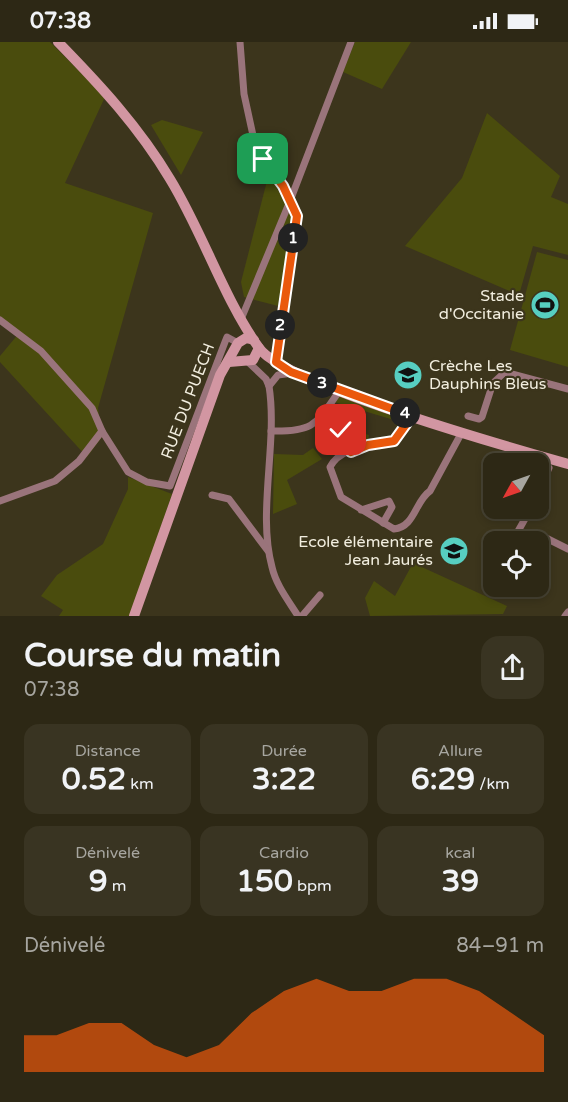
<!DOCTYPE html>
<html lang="fr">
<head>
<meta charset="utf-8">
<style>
	body { margin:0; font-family:"Varela Round",sans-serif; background:#393422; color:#f1f3f6; height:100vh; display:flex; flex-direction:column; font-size:22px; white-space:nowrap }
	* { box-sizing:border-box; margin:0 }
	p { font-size:20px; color:#a7a6a0 }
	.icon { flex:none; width:33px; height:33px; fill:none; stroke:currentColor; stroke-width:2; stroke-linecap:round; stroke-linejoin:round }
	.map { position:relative; height:574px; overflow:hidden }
	.side { display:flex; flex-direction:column; background:#2d2815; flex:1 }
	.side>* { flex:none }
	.needle { width:39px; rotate:230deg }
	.fabs { position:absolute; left:483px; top:411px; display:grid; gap:12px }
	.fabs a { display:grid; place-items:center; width:66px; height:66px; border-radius:12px; background:#2d2815; box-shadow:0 3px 9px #0003,0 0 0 2px #484434; font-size:30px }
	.pin { position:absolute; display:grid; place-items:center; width:51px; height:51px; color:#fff; margin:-26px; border-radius:12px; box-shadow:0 3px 9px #0006 }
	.km { position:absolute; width:30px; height:30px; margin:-15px; border-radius:50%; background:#222; color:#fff; font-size:16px; line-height:30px; text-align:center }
	.round { display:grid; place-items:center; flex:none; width:63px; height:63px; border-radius:18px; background:#393422 }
	.headline { display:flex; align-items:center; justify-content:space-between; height:102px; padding:0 24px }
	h1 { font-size:33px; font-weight:700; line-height:45px }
	.figures { display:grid; grid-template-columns:repeat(3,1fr); gap:9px; height:102px; padding:6px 24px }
	.figures div { display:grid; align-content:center; border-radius:15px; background:#393422; text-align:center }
	.figures b { font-size:30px; font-weight:700 }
	.figures small { font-size:16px; font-weight:400 }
	.figures p { font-size:16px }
	.chart { height:168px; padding:12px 24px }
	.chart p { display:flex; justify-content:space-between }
	.chart svg { width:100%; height:108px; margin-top:6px; fill:#ea580c; opacity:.7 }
	.status { display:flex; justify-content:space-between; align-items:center; height:42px; padding:0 30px; background:#2d2815; direction:ltr }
	.status svg { height:16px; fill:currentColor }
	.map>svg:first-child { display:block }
</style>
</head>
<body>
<div class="status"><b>07:38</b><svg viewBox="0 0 49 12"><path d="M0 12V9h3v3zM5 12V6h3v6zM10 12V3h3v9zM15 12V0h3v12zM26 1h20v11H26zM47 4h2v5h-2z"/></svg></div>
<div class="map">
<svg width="568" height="574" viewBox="0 0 568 574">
	<rect width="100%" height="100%" fill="#3c351c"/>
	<g fill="#4a4c0d">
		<path d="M0,0H50L105,55L65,141L153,171L98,366L102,395L87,415L0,320V314L20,290L0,275Z"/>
		<path d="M355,0H411L382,47L343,30Z"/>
		<path d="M487,71L560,134L551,155L568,162V213L533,204L519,253L405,204L462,136Z"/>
		<path d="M162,78L203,90L181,133L151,83Z"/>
		<path d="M269,131L292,175L278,264L244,255L241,240Z"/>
		<path d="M537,210L568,218V325L510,308Z"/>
		<path d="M340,351L405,378L398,388L394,378L334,360Z"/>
		<path d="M350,387L369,393L368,400L353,405L347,398Z"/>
		<path d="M313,406L322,417L287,438L297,462L273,472L274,412L303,413Z"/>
		<path d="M128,435L172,452L130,574H59L63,568L41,554L57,533L103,502L128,447Z"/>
		<path d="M413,521L507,564L503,572L370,574L365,556L374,539L395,554Z"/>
	</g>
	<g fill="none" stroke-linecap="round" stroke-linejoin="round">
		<g stroke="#9a747b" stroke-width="7">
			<path d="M240,0L244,52L254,98L263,117L283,144L297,174L276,320"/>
			<path d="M242,275L290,159L351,0"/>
			<path d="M0,278L41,309L92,366L102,389L128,430L147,440L170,444L225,300L227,295L238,301"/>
			<path d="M247,319L266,337L269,344C278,401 257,470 272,525C276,543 288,558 298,574"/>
			<path d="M269,344L278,333L293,331"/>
			<path d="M412,373L396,397C376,406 342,402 330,425L341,455L394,487C415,485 415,459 430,449L462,390"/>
			<path d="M468,374L479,377L482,375L493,341L505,330L568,347"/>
			<path d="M271,389C315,390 316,382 340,348"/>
			<path d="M341,389L351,410"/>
			<path d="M538,450L549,426"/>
			<path d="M212,453L229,457L268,509"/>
			<path d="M0,459L55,439L79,419L102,389"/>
			<path d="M361,468L389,459L392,465L383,481"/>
			<path d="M536,491L568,507"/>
			<path d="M512,500L531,466"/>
			<path d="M302,574L320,553"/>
			<path d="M565,574L568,570"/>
		</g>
		<g stroke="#d296a2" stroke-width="10">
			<path d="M58,0C100,43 139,85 170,137C203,191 223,255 259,306C284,342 515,407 568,422"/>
			<path d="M229,320L253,318L259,306"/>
			<path d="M134,574L220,333L238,301L246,296L254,298"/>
		</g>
	</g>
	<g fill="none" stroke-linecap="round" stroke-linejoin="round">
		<g stroke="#fff" stroke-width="12">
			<path id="route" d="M263,117L283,144L297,174L276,320L291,330L412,374L394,399L368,403L351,410L341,388"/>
		</g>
		<use href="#route" stroke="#ea580c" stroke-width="8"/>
	</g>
	<defs>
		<g id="stadium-disc" transform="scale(1.5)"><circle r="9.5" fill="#57cec1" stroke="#3c351c"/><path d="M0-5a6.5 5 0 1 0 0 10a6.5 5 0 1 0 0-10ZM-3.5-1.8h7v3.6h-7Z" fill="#111"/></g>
		<g id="school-disc" transform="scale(1.5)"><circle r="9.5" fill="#57cec1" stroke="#3c351c"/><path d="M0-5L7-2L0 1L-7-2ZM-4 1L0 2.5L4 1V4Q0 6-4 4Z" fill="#111"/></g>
	</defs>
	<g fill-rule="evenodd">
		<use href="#stadium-disc" x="545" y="263"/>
		<use href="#school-disc" x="408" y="333"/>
		<use href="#school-disc" x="454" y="509"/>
	</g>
	<g text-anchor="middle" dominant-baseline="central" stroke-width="4.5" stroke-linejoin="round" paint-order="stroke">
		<g font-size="16" fill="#f2eedf" stroke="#3c351c" text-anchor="end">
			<text x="524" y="254">Stade<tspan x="524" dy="18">d'Occitanie</tspan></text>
			<text x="429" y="324" text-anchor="start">Crèche Les<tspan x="429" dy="18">Dauphins Bleus</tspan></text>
			<text x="433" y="500">Ecole élémentaire<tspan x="433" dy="18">Jean Jaurés</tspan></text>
		</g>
		<g font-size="16" fill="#f2eedf" stroke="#3c351c">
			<text transform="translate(188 359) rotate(-69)">RUE DU PUECH</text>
		</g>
	</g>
</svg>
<div class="fabs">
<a><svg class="needle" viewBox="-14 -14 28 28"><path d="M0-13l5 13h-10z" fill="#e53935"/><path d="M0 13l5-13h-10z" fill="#a7a6a0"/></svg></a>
<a><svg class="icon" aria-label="locate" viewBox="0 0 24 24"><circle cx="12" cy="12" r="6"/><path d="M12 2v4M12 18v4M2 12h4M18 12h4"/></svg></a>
</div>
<div class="pin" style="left:263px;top:117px;background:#1e9e55"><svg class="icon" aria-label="arrive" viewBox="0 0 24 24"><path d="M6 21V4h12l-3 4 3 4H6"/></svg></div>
<div class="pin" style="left:341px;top:388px;background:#d93025"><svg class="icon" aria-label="check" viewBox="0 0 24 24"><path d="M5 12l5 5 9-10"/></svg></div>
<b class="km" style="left:293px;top:196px">1</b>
<b class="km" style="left:280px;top:283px">2</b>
<b class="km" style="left:322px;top:341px">3</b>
<b class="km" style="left:405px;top:371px">4</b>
</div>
<section class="side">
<div class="headline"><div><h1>Course du matin</h1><p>07:38</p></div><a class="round"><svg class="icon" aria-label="share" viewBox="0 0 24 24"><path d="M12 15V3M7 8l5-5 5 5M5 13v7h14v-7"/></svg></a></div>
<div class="figures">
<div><p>Distance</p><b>0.52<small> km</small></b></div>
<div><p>Durée</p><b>3:22</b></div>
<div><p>Allure</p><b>6:29<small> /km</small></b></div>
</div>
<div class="figures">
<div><p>Dénivelé</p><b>9<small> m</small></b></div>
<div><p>Cardio</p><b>150<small> bpm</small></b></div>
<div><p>kcal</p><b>39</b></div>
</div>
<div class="chart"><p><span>Dénivelé</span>84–91 m</p>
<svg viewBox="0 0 160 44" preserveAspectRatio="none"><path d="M0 44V29L10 29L20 24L30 24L40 33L50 38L60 33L70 20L80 11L90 6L100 11L110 11L120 6L130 6L140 11L150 20L160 29V44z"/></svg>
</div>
</section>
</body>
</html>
